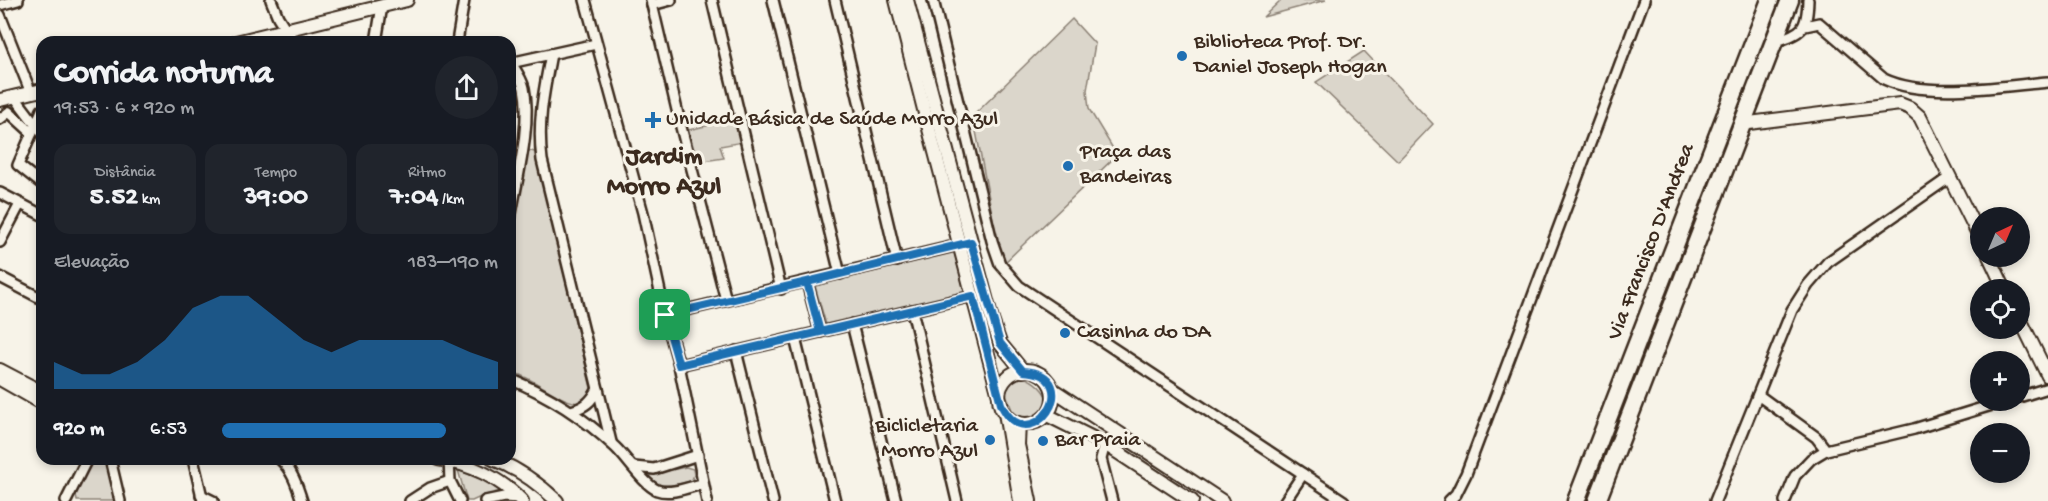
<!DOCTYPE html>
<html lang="pt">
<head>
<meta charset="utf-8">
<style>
	body { margin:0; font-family:"Gochi Hand",sans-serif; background:#20242c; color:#f1f3f6; height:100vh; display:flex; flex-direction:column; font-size:22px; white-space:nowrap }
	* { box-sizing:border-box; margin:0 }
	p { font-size:20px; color:#9ea1a6 }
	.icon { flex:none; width:33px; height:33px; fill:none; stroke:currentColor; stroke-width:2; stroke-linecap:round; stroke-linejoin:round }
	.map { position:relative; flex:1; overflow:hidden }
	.sheet { position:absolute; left:36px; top:36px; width:480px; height:429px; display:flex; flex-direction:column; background:#171b24; border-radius:18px; box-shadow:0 3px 9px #0003 }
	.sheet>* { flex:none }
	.needle { width:39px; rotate:44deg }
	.tools { position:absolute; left:1970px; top:207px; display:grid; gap:12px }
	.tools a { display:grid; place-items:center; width:60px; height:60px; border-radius:50%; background:#171b24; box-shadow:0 3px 9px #0003; font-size:30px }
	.pin { position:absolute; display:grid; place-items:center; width:51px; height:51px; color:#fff; margin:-26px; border-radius:12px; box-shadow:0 3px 9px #0006 }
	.round { display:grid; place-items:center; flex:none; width:63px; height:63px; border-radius:32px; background:#20242c }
	.head { display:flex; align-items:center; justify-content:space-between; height:102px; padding:0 18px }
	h1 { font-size:33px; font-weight:800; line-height:45px }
	.metrics { display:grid; grid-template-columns:repeat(3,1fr); gap:9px; height:102px; padding:6px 18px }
	.metrics div { display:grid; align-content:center; border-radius:15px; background:#20242c; text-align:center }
	.metrics b { font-size:26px; font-weight:800 }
	.metrics small { font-size:16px; font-weight:400 }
	.metrics p { font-size:16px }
	.chart { height:168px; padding:12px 18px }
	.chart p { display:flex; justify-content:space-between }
	.chart svg { width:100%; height:108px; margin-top:6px; fill:#1f6fb2; opacity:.7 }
	ul { padding:0 18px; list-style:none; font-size:20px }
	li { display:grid; grid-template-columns:96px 72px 1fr; align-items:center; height:45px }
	li i { height:15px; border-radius:8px; background:#1f6fb2 }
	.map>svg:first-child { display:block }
</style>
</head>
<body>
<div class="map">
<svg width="2048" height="501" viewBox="0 0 2048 501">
	<rect width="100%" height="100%" fill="#f7f3e8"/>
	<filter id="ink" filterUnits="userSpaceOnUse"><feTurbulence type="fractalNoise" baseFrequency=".0167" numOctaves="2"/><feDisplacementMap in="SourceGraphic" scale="12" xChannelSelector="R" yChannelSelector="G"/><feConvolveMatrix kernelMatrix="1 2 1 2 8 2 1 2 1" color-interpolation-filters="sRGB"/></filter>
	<g filter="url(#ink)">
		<g fill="#dbd6cb" stroke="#8b8074" stroke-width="1.5">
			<path d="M1281,0H1326L1263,17Z"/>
			<path d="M1072,19L1095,44L1087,90L1089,109L1117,155L1002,265L973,116Z"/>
			<path d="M1364,51L1433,124L1398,161L1316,82Z"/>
			<path d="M737,119L743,142L720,146L724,158L698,162L688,130Z"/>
			<path d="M526,150L535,152L591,388L587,397L578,403C554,399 535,377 510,372V262Z"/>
			<path d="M954,252L966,296L827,328L815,286Z"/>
			<path d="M1016,376C1030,377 1042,386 1048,400L1042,416L1032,419L1019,417L1012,410L1005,391L1009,381Z"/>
			<path d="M93,459H103L107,462L115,501H77L75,490Z"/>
			<path d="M686,467L693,469L694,475L691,481C672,485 661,491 646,475Z"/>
			<path d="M458,470L483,480L501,492L485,495L472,501H467Z"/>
		</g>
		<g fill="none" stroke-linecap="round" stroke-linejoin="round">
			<g stroke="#3b2a1e" stroke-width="14">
				<g id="street">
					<path d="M271,0L278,17L294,42"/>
					<path d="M585,0L643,213L665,315L679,365L707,501"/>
					<path d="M651,0L681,127L726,300"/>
					<path d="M712,0L781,289"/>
					<path d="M773,0L840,274"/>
					<path d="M835,0L897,261"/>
					<path d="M933,0L992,241L1000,264L1019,286L1344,501"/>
					<path d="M0,5L18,0"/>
					<path d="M652,5L671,0"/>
					<path d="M0,15L31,93"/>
					<path d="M1805,26L1819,23L1884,79C1926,99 2001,86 2048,82"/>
					<path d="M376,42L382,6"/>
					<path d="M457,42L464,0"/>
					<path d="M1774,42C1802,32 1807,31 1808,0"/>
					<path d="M551,54C544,91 537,122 542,160L611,442"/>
					<path d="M510,63L596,44"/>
					<path d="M17,100L42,133"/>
					<path d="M42,110L18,165L42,184"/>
					<path d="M0,119L9,112L32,133"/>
					<path d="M0,193L42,215"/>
					<path d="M510,220C516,182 532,125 524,88C522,79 516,71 511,63"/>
					<path d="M0,242L20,204"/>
					<path d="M0,277L42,299"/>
					<path d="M807,282L820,332"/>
					<path d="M912,310L957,501"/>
					<path d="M665,315L963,244"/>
					<path d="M852,324L896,501"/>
					<path d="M795,338L835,501"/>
					<path d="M736,351L773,501"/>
					<path d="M679,365L973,296"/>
					<path d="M510,379C549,395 584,418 615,447C627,458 643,484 657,490C671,495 689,487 702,484"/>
					<path d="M1758,395L1816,437L1826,450"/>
					<path d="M2019,397L2048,388"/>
					<path d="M571,411C585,407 591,402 598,389"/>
					<path d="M1105,444L1101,459L1112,501"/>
					<path d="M110,459L120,501"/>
					<path d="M193,459L203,501"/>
					<path d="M280,459C292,470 297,485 302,501"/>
					<path d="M449,459L450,481L460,501"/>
					<path d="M634,467L654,469L698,455"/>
					<path d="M201,495L213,501"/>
					<path d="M66,501L87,459"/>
					<path d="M410,501L430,488L450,481"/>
					<path d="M485,501L504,497L518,498"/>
					<path d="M1285,501L1303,474"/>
					<path d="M1449,501L1456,494L1466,474L1644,0"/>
					<path d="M1715,501L1792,310L1808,285L1828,262L1950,177"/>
					<path d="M1785,501L1795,476L1811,459L1826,450L1914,429L2008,400"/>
				</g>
			</g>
			<g stroke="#3b2a1e" stroke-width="16">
				<g id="secondary">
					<path d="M896,0C930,135 966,270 1001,404"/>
					<path d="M907,0L992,320L1000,343L1023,371"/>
					<path d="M236,42L407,0"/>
					<path d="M0,100L42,90"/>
					<path d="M1741,124L1900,104L1910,108L1920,117L1980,238"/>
					<path d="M1989,256L2005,290"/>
					<path d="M2019,317L2048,376"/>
					<path d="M0,370L42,392"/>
					<circle cx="1026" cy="397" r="27"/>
					<path d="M0,379L42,403"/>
					<path d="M1052,389L1222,501"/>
					<path d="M1005,413L1020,501"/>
					<path d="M1047,415L1105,444L1192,501"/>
					<path d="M1019,423L1018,445L1030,501"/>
					<path d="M438,459C469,463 500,478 522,501"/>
					<path d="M493,459C517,468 539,484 557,501"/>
				</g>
			</g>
			<g stroke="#3b2a1e" stroke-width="21">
				<g id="highway">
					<path d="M1576,501L1770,0"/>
					<path d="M1597,501L1790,0"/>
				</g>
			</g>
			<use href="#street" stroke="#f7f3e8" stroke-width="9"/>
			<use href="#secondary" stroke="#f7f3e8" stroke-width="12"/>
			<use href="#highway" stroke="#f7f3e8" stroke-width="16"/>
		</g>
	</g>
	<g fill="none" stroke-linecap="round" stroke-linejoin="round" filter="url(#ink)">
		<g stroke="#fff" stroke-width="12">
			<path id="route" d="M665,315L807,282L820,332L973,296L1001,404C1029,465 1090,374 1023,371L1000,343L971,242L807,282L820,332L679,365L665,315"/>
		</g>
		<use href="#route" stroke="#1f6fb2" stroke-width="8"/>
	</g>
	<g fill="#1f6fb2" stroke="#f7f3e8" stroke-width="2">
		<circle cx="1182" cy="56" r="6"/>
		<path d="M650 111h6v6h6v6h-6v6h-6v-6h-6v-6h6z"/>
		<circle cx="1068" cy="166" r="6"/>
		<circle cx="1065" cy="333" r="6"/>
		<circle cx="990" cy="440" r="6"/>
		<circle cx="1043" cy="441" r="6"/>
	</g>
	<g text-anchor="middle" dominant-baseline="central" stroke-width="6" stroke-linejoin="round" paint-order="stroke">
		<g font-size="22" fill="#3b2a1e" stroke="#f7f3e8" text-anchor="start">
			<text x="1194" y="43">Biblioteca Prof. Dr.<tspan x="1194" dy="25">Daniel Joseph Hogan</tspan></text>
			<text x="666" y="120">Unidade Básica de Saúde Morro Azul</text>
			<text x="1080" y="153">Praça das<tspan x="1080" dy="25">Bandeiras</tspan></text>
			<text x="1077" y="333">Casinha do DA</text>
			<text x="978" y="427" text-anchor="end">Biclicletaria<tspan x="978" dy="25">Morro Azul</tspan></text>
			<text x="1055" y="441">Bar Praia</text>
		</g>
		<g font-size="22" fill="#3b2a1e" stroke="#f7f3e8">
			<text transform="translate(1652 242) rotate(-69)">Via Francisco D'Andrea</text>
		</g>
		<g font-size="26" font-weight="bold" fill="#3b2a1e" stroke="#f7f3e8">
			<text x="664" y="158">Jardim<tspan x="664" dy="30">Morro Azul</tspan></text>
		</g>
	</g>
</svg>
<div class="tools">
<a><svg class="needle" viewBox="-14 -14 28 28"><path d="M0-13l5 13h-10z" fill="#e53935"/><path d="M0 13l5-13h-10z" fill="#9ea1a6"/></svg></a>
<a><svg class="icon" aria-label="locate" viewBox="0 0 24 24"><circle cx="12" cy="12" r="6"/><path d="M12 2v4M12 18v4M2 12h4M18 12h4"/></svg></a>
<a>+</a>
<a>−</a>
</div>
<div class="pin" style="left:665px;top:315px;background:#1e9e55"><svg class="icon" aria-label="arrive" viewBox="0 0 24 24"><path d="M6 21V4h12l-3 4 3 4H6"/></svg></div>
<section class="sheet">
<div class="head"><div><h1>Corrida noturna</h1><p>19:53 · 6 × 920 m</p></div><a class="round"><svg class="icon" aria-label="share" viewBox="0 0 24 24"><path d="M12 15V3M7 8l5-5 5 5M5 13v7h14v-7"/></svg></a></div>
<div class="metrics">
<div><p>Distância</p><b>5.52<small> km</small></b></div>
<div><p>Tempo</p><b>39:00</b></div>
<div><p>Ritmo</p><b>7:04<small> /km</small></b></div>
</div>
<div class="chart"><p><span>Elevação</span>183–190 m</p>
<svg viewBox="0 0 160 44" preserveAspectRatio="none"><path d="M0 44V33L10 38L20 38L30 33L40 24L50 11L60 6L70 6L80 15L90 24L100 29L110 24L120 24L130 24L140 24L150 29L160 33V44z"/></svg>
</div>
<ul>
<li><b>920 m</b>6:53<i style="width:81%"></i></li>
</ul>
</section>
</div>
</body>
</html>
